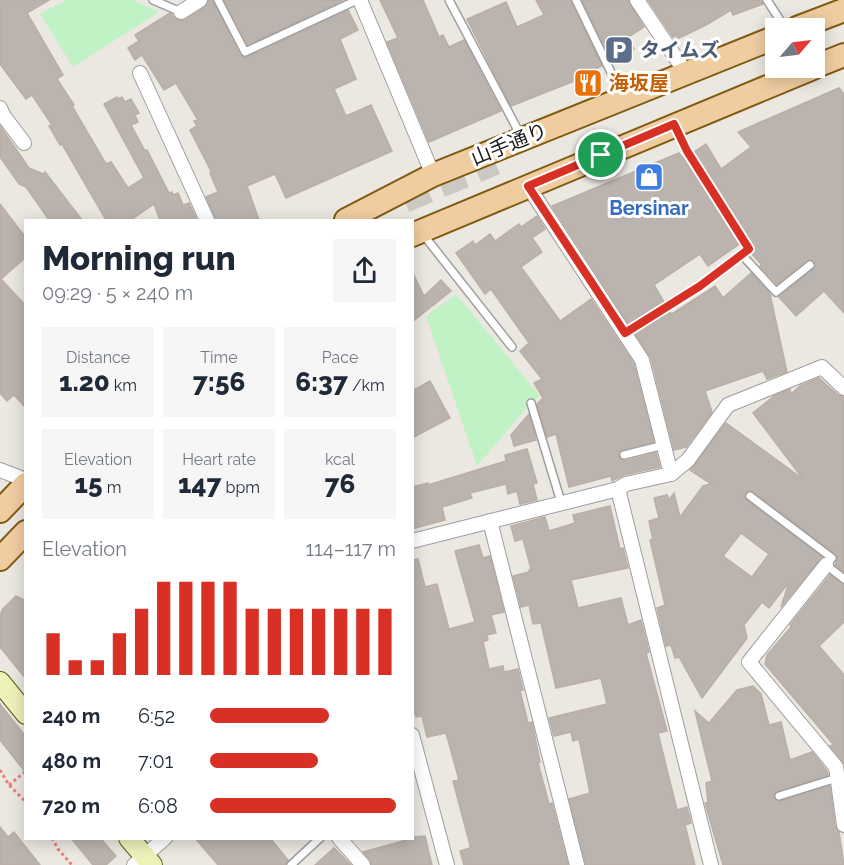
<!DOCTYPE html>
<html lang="en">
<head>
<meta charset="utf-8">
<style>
	body { margin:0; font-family:Raleway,"Noto Sans JP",sans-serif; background:#f6f6f7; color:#1f2937; height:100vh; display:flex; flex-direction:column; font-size:22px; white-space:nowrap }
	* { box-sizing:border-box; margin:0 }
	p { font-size:20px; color:#747a83 }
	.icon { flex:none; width:33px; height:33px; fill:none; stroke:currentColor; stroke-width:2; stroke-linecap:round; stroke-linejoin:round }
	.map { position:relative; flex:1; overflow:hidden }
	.details { position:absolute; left:24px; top:219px; width:390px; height:621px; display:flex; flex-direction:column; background:#fff; border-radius:0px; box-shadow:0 3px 15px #0003 }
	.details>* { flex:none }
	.needle { width:39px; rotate:62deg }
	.fabs { position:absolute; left:765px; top:18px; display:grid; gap:12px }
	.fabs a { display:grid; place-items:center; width:60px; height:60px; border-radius:0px; background:#fff; box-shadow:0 3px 15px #0003; font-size:30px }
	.pin { position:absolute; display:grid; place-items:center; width:51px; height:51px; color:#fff; margin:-26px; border:3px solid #fff; border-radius:50%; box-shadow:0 2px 6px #0007 }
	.round { display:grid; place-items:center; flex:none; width:63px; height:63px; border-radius:0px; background:#f6f6f7 }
	.overview { display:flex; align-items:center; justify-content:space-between; height:102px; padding:0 18px }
	h1 { font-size:33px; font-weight:800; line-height:45px }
	.figures { display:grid; grid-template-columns:repeat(3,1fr); gap:9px; height:102px; padding:6px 18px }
	.figures div { display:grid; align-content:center; border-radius:0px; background:#f6f6f7; text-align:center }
	.figures b { font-size:26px; font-weight:800 }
	.figures small { font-size:16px; font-weight:400 }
	.figures p { font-size:16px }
	.chart { height:168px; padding:12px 18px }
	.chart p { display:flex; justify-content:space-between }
	.chart svg { width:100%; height:108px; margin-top:6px; stroke:#d93025; stroke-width:6 }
	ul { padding:0 18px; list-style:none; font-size:20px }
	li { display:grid; grid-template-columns:96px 72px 1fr; align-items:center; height:45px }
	li i { height:15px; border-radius:8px; background:#d93025 }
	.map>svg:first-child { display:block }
</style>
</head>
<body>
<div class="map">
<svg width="844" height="865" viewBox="0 0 844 865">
	<rect width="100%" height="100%" fill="#ebe7e1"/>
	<g fill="#c1f2c5">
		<path d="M66,0H133L159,12L73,67L40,14Z"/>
		<path d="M456,294L540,396L531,403L477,466L426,316Z"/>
	</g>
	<g fill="#bbb3ae" stroke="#bbaea5" stroke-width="1.5" fill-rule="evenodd">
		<path d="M0,0H49L27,13L63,75L57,79L74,105L72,106L106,164L111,162L128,188L144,178L104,104L117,97L118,99L122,97L125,102L131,99L139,113L135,115L138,122L131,125L145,151L147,150L169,193L172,192L173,195L178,193L183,205L189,203L197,220H160L154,204L131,220H106L62,144L60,145L49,126L52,125L32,95L26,99L0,64Z"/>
		<path d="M209,0H212L240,55L245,58L348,10L358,30L340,39L356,79L334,89L346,116L371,105L392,151L286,198L275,174L247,186L259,220H216L206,197L218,192L210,173H212L190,130L197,126L194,121L198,120L176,83L164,90L142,55L135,60L128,48L139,41L135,35L170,13L177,20H185L205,7Z"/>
		<path d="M224,0H343L248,45Z"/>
		<path d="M380,0H423L439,37L443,35L449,47L464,40L501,111L429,142L387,42L398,38Z"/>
		<path d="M536,0H570L602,66L593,70L595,73L511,106L467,19L506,2L517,27L544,15Z"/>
		<path d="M582,0H628L644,27L628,37L634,49L612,61Z"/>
		<path d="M648,0H761L763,4L733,15L731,10L706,25L675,40Z"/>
		<path d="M839,88L844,94V313L824,291L796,316L779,297L813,269L815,262L812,260H807L777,284L760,266L761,264L752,254L754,246L694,152L706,144L721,169L751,147L738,132Z"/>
		<path d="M0,126L29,168L43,174L45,172L82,220H49L26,187L19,184L0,157Z"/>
		<path d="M679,153L683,158H684L739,244L708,266L700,254L654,285L664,302L629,324L552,206Z"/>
		<path d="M0,204L26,238V257L1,279L26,306V408L14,395L7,401L0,393Z"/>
		<path d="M537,216L545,229L532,238L542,252L521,267L560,321L591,299L634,364L654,442L622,450L619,453V457L625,461L656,453L660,467L624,475L612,481L611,476L569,487L556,434L547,437L537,404L543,398L534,383L542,379L520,351L529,343L491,289L485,294L456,253L473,241L475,245L490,234L495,241L519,224L521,227Z"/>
		<path d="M412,271L424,296L441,280L451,291L412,322Z"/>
		<path d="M751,273L770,294L787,372L767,379L763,371L705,391L712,412L686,447L674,450L651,358L635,333L670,312L672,314L715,286L723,298Z"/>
		<path d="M819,378L838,395L844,397V572L835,565L838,558L835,554L753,492H746L744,496L747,500L822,557L781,607L789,582L769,608L762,602L744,625L747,638L702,698L679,657L675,658L671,645L666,646L657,608L665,605L650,540H653L649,521L659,518L654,498L667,495L669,500L674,493L680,517L703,486L711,484L690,470L726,423L803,479L753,413L774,396L790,389L791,394L800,386ZM741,533L769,554L752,577L723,556Z"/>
		<path d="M430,381L450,418L412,438V391Z"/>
		<path d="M529,414L536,440L514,446L511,435Z"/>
		<path d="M527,449L537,483L533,484L537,500L520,504L517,491L508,494L506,484L470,493L472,498L442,507L445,520L415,528L412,519V487L428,483V485L506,461L505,455Z"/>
		<path d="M610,506L620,549L623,548L628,568L571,580L578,608L621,598L628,625L641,620L649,652L646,653L667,731L658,733L677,810L687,807L691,823L685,825L695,865H586L569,799L590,793L579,739L573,741L571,732L554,736L549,718L607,704L601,678L556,688L541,623L533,624L529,605L521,607L513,576L529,572V570L531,569L523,539L515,541L511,526L545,517L549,531L575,523L573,515Z"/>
		<path d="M479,545L483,558L490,556L504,612L491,615L496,633L487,635L488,640L483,642L489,669L503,666L504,672L518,669L523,690L520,691L528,723L532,722L540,762L538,763L549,804L552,803L568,865H464L460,851L470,848V845L453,781L459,780L446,733L427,737L422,716L416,717L412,703V560L418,559L425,587L437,584L449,629L475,622L455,551Z"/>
		<path d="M830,575L844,585V622L819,646L844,675V763L830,746L834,745L765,664L767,655L791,627L790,625Z"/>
		<path d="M16,596L26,601V679L0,647V616L2,610Z"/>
		<path d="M753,686L761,694L769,725L781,722L790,760L812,752L827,771L828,775L777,791L774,794V798L781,801L830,786L835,826L839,832L844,865H723L705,803H708L706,783L712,781L695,711L709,723L737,690Z"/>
		<path d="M0,704L26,737V773L0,740Z"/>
		<path d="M0,827L8,837L14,832L40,865H0Z"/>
		<path d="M425,836L432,865H372L370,860L363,852L403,841L402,838Z"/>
		<path d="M71,838H100L116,856L106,865H93Z"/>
		<path d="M195,838H270L288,860L285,865H218Z"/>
		<path d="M334,848L351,865H315Z"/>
	</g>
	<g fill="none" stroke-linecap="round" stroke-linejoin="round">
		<path stroke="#ccc8c3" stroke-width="26" stroke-dasharray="26 13" stroke-linecap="butt" d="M404,200L495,162"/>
		<g stroke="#9e9e9e" stroke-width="10">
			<g id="lane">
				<path d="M153,0L181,12"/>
				<path d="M218,0L245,52L357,0"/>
				<path d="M449,0L521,136"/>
				<path d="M576,0L622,95"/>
				<path d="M767,0L785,28"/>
				<path d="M676,129L687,151L749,249L742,255L776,292L810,265"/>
				<path d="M422,233L512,347"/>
				<path d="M625,333L700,286L742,255"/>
				<path d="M531,403L561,502"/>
				<path d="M624,455L664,445"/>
				<path d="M750,496L832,558L826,565L844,579"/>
				<path d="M779,796L837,778"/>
				<path d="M291,865L320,838"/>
			</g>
		</g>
		<g stroke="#9e9e9e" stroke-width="16">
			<g id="street">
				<path d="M360,0L433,175"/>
				<path d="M637,0L686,73"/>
				<path d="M181,12L200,0"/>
				<path d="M140,73L207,220"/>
				<path d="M0,108L3,115L24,143"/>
				<path d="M528,186L642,360L671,474"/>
				<path d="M0,470L26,480"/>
				<path d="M618,489L711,865"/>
				<path d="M490,521L577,865"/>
				<path d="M412,541L618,489L626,484L671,474L688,460L728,405L822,367L844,388"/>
				<path d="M826,565L749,662L836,767L844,825"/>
				<path d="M412,735L447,865"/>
				<path d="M339,838L363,865"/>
				<path d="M134,865L165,838"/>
			</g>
		</g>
		<g stroke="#5a6211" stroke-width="22">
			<g id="secondary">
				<path d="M0,682L26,714"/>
				<path d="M129,838L152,865"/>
			</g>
		</g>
		<g stroke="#805a11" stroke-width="26">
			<g id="primary">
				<path d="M797,28L844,10"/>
				<path d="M814,67L844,55"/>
				<path d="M346,220L433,175L776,37"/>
				<path d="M412,235L813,68"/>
				<path d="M0,511L26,484"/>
				<path d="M0,559L26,532"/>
			</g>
		</g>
		<g stroke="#e88075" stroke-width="3" stroke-dasharray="3 3" stroke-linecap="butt">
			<path d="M0,770L9,785L26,802"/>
			<path d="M9,785L26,771"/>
			<path d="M52,838L58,849L72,865"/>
		</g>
		<use href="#lane" stroke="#fff" stroke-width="7"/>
		<use href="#street" stroke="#fff" stroke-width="14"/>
		<use href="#secondary" stroke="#eef1b9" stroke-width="20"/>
		<use href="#primary" stroke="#f0cda1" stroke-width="22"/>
	</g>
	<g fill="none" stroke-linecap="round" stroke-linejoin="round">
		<g stroke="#fff" stroke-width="12">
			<path id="route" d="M674,124L687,151L749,249L700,286L625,333L528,186Z"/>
		</g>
		<use href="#route" stroke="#d93025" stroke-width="8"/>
	</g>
	<defs>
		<g id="parking-square" transform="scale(1.5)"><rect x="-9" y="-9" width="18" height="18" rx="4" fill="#5c6f8a" stroke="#fff"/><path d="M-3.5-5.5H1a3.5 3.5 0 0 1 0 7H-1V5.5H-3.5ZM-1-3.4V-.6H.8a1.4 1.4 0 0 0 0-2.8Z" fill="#fff"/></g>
		<g id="restaurant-square" transform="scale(1.5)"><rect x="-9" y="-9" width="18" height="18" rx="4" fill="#e8710a" stroke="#fff"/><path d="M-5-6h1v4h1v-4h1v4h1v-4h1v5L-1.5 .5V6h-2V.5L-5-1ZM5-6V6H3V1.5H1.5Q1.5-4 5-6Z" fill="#fff"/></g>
		<g id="shop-square" transform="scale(1.5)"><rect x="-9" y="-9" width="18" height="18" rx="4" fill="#3f7fe0" stroke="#fff"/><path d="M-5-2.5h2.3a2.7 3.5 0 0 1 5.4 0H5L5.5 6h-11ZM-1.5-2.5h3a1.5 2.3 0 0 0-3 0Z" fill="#fff"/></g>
	</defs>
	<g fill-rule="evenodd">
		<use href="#parking-square" x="619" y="50"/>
		<use href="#restaurant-square" x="588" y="83"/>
		<use href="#shop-square" x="649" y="177"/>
	</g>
	<g text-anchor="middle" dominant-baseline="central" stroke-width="6" stroke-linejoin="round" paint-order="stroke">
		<g font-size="20" font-weight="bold" fill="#4e5e75" stroke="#fff" text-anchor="start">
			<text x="640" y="50">タイムズ</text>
		</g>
		<g font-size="20" font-weight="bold" fill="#c56008" stroke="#fff" text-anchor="start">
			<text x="609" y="83">海坂屋</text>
		</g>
		<g font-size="20" fill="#1a1a1a" stroke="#fff">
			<text transform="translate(509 144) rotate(-22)">山手通り</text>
		</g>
		<g font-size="20" font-weight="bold" fill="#366cbe" stroke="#fff">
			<text x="649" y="208">Bersinar</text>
		</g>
	</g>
</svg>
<div class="fabs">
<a><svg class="needle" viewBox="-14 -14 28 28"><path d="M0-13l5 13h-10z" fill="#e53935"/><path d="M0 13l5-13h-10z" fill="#747a83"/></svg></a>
</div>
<div class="pin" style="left:601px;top:155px;background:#1e9e55"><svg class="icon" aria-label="arrive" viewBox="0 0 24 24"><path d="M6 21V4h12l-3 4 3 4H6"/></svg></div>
<section class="details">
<div class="overview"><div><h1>Morning run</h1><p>09:29 · 5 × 240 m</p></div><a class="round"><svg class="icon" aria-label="share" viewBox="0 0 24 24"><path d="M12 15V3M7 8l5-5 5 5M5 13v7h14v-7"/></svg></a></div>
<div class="figures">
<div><p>Distance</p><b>1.20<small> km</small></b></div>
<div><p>Time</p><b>7:56</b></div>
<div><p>Pace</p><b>6:37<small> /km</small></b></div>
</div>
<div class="figures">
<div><p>Elevation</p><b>15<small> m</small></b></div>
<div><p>Heart rate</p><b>147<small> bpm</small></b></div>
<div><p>kcal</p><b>76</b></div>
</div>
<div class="chart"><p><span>Elevation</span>114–117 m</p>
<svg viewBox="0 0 160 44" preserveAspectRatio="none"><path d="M5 44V27M15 44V38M25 44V38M35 44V27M45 44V17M55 44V6M65 44V6M75 44V6M85 44V6M95 44V17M105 44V17M115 44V17M125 44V17M135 44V17M145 44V17M155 44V17"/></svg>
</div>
<ul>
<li><b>240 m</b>6:52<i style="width:64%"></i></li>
<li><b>480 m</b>7:01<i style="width:58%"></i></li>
<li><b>720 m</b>6:08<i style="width:100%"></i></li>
</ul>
</section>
</div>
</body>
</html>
